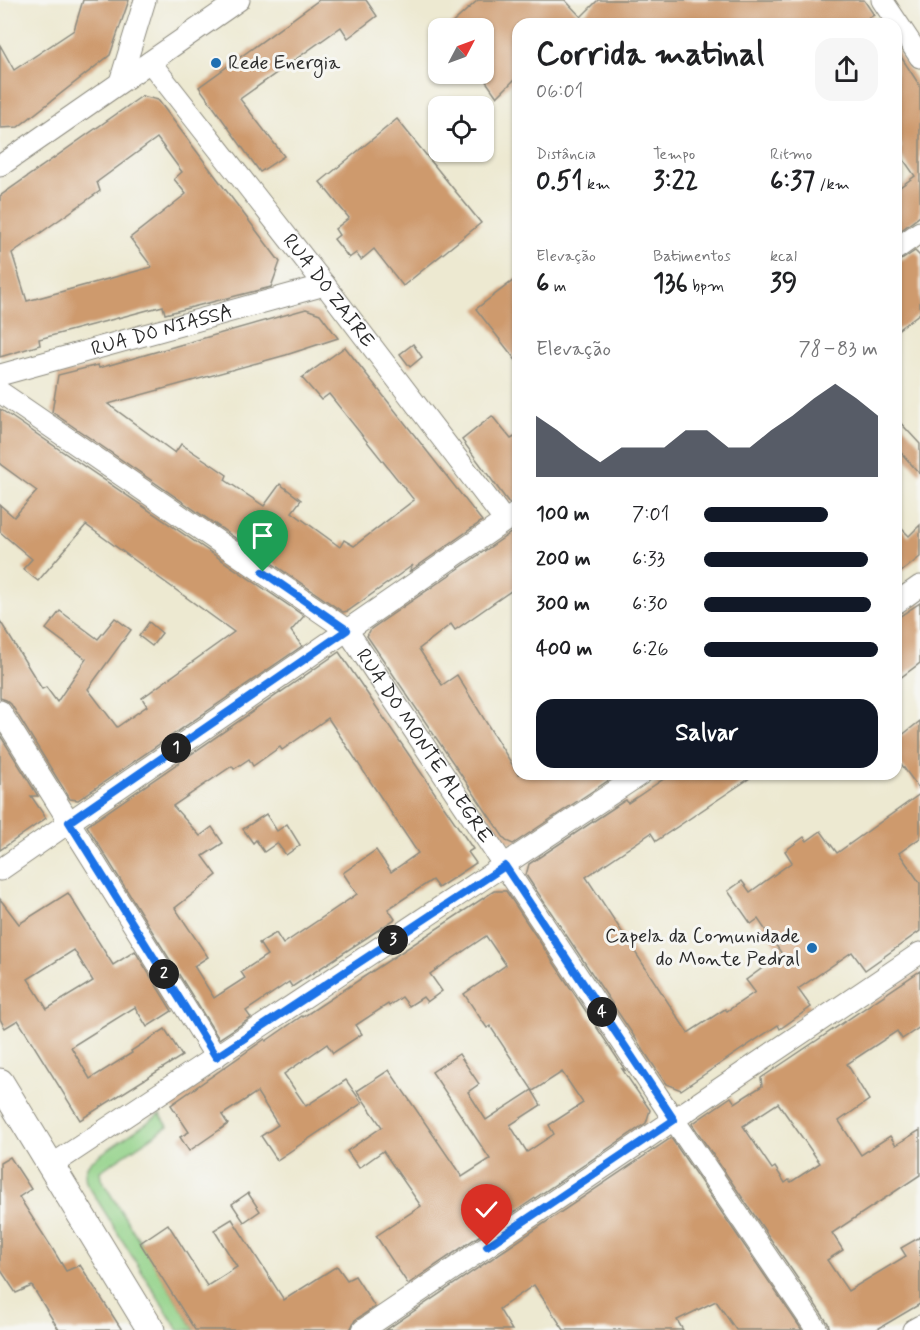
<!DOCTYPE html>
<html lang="pt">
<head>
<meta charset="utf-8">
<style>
	body { margin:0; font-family:Mynerve,sans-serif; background:#f6f6f6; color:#202124; height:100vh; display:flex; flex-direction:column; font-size:22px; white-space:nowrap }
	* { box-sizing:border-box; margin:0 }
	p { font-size:20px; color:#757577 }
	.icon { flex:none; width:33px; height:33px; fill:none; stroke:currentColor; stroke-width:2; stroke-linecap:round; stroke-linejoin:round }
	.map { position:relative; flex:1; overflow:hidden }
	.drawer { position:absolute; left:512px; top:18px; width:390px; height:762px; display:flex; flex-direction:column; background:#fff; border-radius:18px; box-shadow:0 2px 4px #0004 }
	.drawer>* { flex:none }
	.needle { width:39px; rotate:49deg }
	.fabs { position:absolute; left:428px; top:18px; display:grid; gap:12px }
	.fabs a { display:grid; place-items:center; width:66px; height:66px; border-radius:12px; background:#fff; box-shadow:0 2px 4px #0004; font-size:30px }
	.pin { position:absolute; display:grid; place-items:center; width:51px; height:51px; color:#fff; margin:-62px -26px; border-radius:50% 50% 50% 0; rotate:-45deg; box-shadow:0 0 6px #0007 }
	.pin .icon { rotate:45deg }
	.km { position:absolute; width:30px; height:30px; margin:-15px; border-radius:50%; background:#222; color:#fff; font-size:16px; line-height:30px; text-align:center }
	.round { display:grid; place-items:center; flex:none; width:63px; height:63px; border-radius:18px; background:#f6f6f6 }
	.head { display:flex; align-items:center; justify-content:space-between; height:102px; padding:0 24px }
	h1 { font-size:33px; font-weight:700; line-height:45px }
	.figures { display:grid; grid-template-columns:repeat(3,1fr); gap:9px; height:102px; padding:6px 24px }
	.figures div { display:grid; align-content:center }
	.figures b { font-size:26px; font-weight:700 }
	.figures small { font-size:16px; font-weight:400 }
	.figures p { font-size:16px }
	.chart { height:168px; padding:12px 24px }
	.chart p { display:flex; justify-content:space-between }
	.chart svg { width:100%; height:108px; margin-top:6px; fill:#111827; opacity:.7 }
	.action { display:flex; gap:12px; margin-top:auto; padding:12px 24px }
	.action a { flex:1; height:69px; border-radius:18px; background:#111827; color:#fff; font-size:24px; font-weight:700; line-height:69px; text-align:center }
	ul { padding:0 24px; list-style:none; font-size:20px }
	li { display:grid; grid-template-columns:96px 72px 1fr; align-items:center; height:45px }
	li i { height:15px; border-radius:8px; background:#111827 }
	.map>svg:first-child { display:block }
</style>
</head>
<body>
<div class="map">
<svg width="920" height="1330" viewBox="0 0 920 1330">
	<rect width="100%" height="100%" fill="#f6f6f2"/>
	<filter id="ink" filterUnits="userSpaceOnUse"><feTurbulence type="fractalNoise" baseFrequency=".0167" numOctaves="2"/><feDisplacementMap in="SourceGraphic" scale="12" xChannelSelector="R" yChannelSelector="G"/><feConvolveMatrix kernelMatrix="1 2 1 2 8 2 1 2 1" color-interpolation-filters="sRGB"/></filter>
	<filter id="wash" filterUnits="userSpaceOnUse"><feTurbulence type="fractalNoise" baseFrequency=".008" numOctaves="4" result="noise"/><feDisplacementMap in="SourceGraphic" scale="24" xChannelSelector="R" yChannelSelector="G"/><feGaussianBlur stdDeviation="1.35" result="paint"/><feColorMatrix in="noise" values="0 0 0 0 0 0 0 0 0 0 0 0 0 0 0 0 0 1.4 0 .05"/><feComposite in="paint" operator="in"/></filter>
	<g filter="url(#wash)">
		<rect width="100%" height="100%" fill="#ede9d1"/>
		<path fill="#93d289" stroke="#5f7e5a" stroke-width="1.5" d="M160,1114L168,1126L100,1171L101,1179L195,1330H178L86,1182C84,1173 85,1168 91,1161Z"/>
		<g id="blocks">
			<g fill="#ce9a6d" fill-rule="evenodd">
				<path d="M83,0H129L110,55L18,127L0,128V45L14,70L74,30Z"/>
				<path d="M319,0H366L377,16L348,38L341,27L240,99L284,156L260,172L199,87Z"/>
				<path d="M478,0H565L581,17L598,0H864L874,15L858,24H518V76L497,97L483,77V28H447Z"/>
				<path d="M896,49L920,86V216L896,234V190L915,176L897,150L902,147L896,137Z"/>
				<path d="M142,96L158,100L280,262L271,287L165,314L163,306L39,339L40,345L0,357V196ZM157,138L182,172L174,179L186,194L130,238L152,267L27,301L12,253L100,191L97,182Z"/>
				<path d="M397,119L481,223L403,286L374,249L361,260L356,253L349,258L334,239L339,235L335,229L349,218L320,182Z"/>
				<path d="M915,251L920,256V313L896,331V261L903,259Z"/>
				<path d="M518,277V363L476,309Z"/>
				<path d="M306,309L320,314L338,338L286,355L108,404L175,453L181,444L211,464L227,475L225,480L264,506L280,484L301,500L292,512L340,547L344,540L354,546L414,500L329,394L321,400L302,378L345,347L482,521L409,572L413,565L348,611L343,612L52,412L58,375L98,365L99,368Z"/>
				<path d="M413,344L422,357L410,367L400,354Z"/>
				<path d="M0,409L304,616L291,631L302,646L78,800L70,799L11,704L6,700L0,698V621L42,689L46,687L57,702L86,659L46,629L60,611L98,639L115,618L131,630L88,689L117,727L147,706L142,698L234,632L86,525L38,581L23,569L32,559L0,532V505L14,517L37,491L0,464Z"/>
				<path d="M492,416L511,439L518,435V499L509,503L462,440Z"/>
				<path d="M896,418L920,444V474L896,447Z"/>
				<path d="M896,523L909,536L920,525V557L896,576Z"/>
				<path d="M518,528V586L455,630L451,624L419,649L442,685L457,675L518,774H605L609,780L513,844L506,841L367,636L371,629Z"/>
				<path d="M920,603V663L896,681V619Z"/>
				<path d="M149,622L162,633L152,646L139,636Z"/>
				<path d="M339,652L473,849L468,852L476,863L438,888L432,880L388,909L395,919L292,987L289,982L246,1011L251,1018L219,1039L87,826ZM328,718L418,853L391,872L376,850L343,873L357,894L283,944L276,933L259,943L267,955L241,972L245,978L214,998L194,966L208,957L175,908L217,875L203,856L223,843L212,827L200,836L173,806L232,766L234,769L249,759L253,766L280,747L282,750Z"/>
				<path d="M920,721V790L896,757V740Z"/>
				<path d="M0,735L38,796H31L46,818L0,850Z"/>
				<path d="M671,774H756L656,841L651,833L586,877L688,1033L725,1009L727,1011L755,992L746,980L782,954L758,919L751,924L728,891L742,881L750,892L792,862L785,851L804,837L807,841L821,831L837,853L920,794V838L899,853L920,883V931L865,970L852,952L798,989L811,1007L780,1029L778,1025L681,1090L666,1084L526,875L529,864L624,801L626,800L628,803Z"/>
				<path d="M266,814L277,831L287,824L300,845L286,855L277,843L264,852L256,840L253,843L243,829Z"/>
				<path d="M494,891H506L625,1070L622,1069L650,1110L646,1123L408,1284L376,1236L421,1206L383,1151L359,1168L347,1151L382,1127L357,1091L389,1070L462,1177L490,1159L432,1072L459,1054L479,1084L468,1092L486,1120L532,1090L541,1105L510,1125L527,1152L554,1134L549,1125L583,1103L562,1072L533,1091L490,1026L487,1028L464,994L506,965L486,936L430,974L442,991L427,1002L423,997L409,1006L402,997L389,1006L388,1004L356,1025L362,1034L333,1053L327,1044L284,1074L306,1106L346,1080L362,1103L277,1160L261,1136L278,1125L257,1092L222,1115L228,1124L189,1151L180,1137L189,1132L171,1105L265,1039L266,1041L302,1016L303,1017Z"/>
				<path d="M68,893L113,965L135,951L172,1011L147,1027L135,1007L71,1047L90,1079L132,1053L131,1051L165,1029L182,1056L80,1120L18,1020L5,1028L0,1019V899L19,924ZM74,950L93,981L47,1009L28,979Z"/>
				<path d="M920,971V1027L902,1039L897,1031L847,1064L869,1100L839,1121L861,1155L890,1136L896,1145L920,1130V1175L832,1233L843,1250L827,1260L848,1291L906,1256L901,1248L920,1237V1304L876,1330H830L828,1323L692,1124L731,1097L735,1103L762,1086L761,1078ZM778,1103L820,1163L791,1182L789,1180L785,1183L775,1167L772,1169L743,1126Z"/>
				<path d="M671,1138L802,1330H736L716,1301L677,1320L683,1330H564L534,1285L499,1309L512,1330H386Z"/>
				<path d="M10,1157L31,1189L19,1197L52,1248L66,1271L80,1265L122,1330H59L32,1286L16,1293L0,1269V1163Z"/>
				<path d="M248,1193L260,1211L244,1222L232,1204Z"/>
				<path d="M232,1219L284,1300L337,1266L347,1280L355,1276L375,1307L355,1320L350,1330H195L140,1243L168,1224L207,1286L237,1267L214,1230Z"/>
			</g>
		</g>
	</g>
	<g filter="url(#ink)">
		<use href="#blocks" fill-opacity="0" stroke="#8c8a7e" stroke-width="1.5"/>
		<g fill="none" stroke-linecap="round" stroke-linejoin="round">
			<g stroke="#8c8a7e" stroke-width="23">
				<g id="minor">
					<path d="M882,0L920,57"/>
					<path id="s1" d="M150,62L325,285L505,521"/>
					<path d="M120,82L145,0"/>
					<path d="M0,166L239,0"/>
					<path d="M896,249L920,232"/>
					<path id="s2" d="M0,375L325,285"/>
					<path id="s3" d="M0,392L347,630L674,1120L817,1330"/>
					<path d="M896,603L920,586"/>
					<path d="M0,711L216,1057"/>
					<path d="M0,870L518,512"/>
					<path d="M52,1165L641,774"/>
					<path d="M363,1330L920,953"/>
					<path d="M913,1330L920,1326"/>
				</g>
			</g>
			<g stroke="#8c8a7e" stroke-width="29">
				<path id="major" d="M0,1082L151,1330"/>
			</g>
			<use href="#minor" stroke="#fff" stroke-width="21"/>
			<use href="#major" stroke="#fff" stroke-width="27"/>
		</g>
	</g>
	<g fill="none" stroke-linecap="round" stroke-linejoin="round" filter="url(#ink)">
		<g stroke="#fff" stroke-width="12">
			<path id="route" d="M263,572L347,630L69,822L216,1057L505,866L674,1120L487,1246"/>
		</g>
		<use href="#route" stroke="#1a73e8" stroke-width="8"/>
	</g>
	<g fill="#1f6fb2" stroke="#f6f6f2" stroke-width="2">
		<circle cx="216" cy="63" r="6"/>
		<circle cx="812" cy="948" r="6"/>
	</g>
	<g text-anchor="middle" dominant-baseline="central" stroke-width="6" stroke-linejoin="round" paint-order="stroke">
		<g font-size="20" fill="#2b2b2b" stroke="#f6f6f2" text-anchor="start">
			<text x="228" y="63">Rede Energia</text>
			<text x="800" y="936" text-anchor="end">Capela da Comunidade<tspan x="800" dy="23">do Monte Pedral</tspan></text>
		</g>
		<g font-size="20" fill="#2b2b2b" stroke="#f6f6f2">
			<text stroke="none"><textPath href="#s1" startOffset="290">RUA DO ZAIRE</textPath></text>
			<text stroke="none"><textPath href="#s2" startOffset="168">RUA DO NIASSA</textPath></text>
			<text stroke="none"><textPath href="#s3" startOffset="560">RUA DO MONTE ALEGRE</textPath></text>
		</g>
	</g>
</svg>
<div class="fabs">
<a><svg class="needle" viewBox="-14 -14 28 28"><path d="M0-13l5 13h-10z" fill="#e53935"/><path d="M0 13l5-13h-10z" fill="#757577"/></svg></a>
<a><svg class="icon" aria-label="locate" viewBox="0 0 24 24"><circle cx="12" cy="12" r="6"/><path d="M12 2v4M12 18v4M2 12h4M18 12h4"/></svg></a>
</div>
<div class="pin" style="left:263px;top:572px;background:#1e9e55"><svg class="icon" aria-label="arrive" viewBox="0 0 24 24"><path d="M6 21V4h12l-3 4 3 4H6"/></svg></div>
<div class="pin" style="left:487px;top:1246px;background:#d93025"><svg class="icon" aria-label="check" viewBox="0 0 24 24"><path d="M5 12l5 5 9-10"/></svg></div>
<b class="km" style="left:176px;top:748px">1</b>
<b class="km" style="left:164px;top:974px">2</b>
<b class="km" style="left:393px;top:940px">3</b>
<b class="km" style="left:602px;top:1012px">4</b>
<section class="drawer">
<div class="head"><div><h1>Corrida matinal</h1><p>06:01</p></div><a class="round"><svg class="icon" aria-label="share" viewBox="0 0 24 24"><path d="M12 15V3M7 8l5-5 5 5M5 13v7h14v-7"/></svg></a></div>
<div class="figures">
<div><p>Distância</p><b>0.51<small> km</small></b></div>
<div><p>Tempo</p><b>3:22</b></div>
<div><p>Ritmo</p><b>6:37<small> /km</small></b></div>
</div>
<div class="figures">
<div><p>Elevação</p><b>6<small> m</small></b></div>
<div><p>Batimentos</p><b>136<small> bpm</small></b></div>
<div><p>kcal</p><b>39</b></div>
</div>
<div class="chart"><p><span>Elevação</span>78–83 m</p>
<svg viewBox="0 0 160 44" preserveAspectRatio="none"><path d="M0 44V19L10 25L20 32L30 38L40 32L50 32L60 32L70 25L80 25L90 32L100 32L110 25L120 19L130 12L140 6L150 12L160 19V44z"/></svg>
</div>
<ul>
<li><b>100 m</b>7:01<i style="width:71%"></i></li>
<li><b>200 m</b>6:33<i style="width:94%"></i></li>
<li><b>300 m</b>6:30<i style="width:96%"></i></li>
<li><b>400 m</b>6:26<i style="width:100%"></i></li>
</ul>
<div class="action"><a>Salvar</a></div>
</section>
</div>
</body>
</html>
